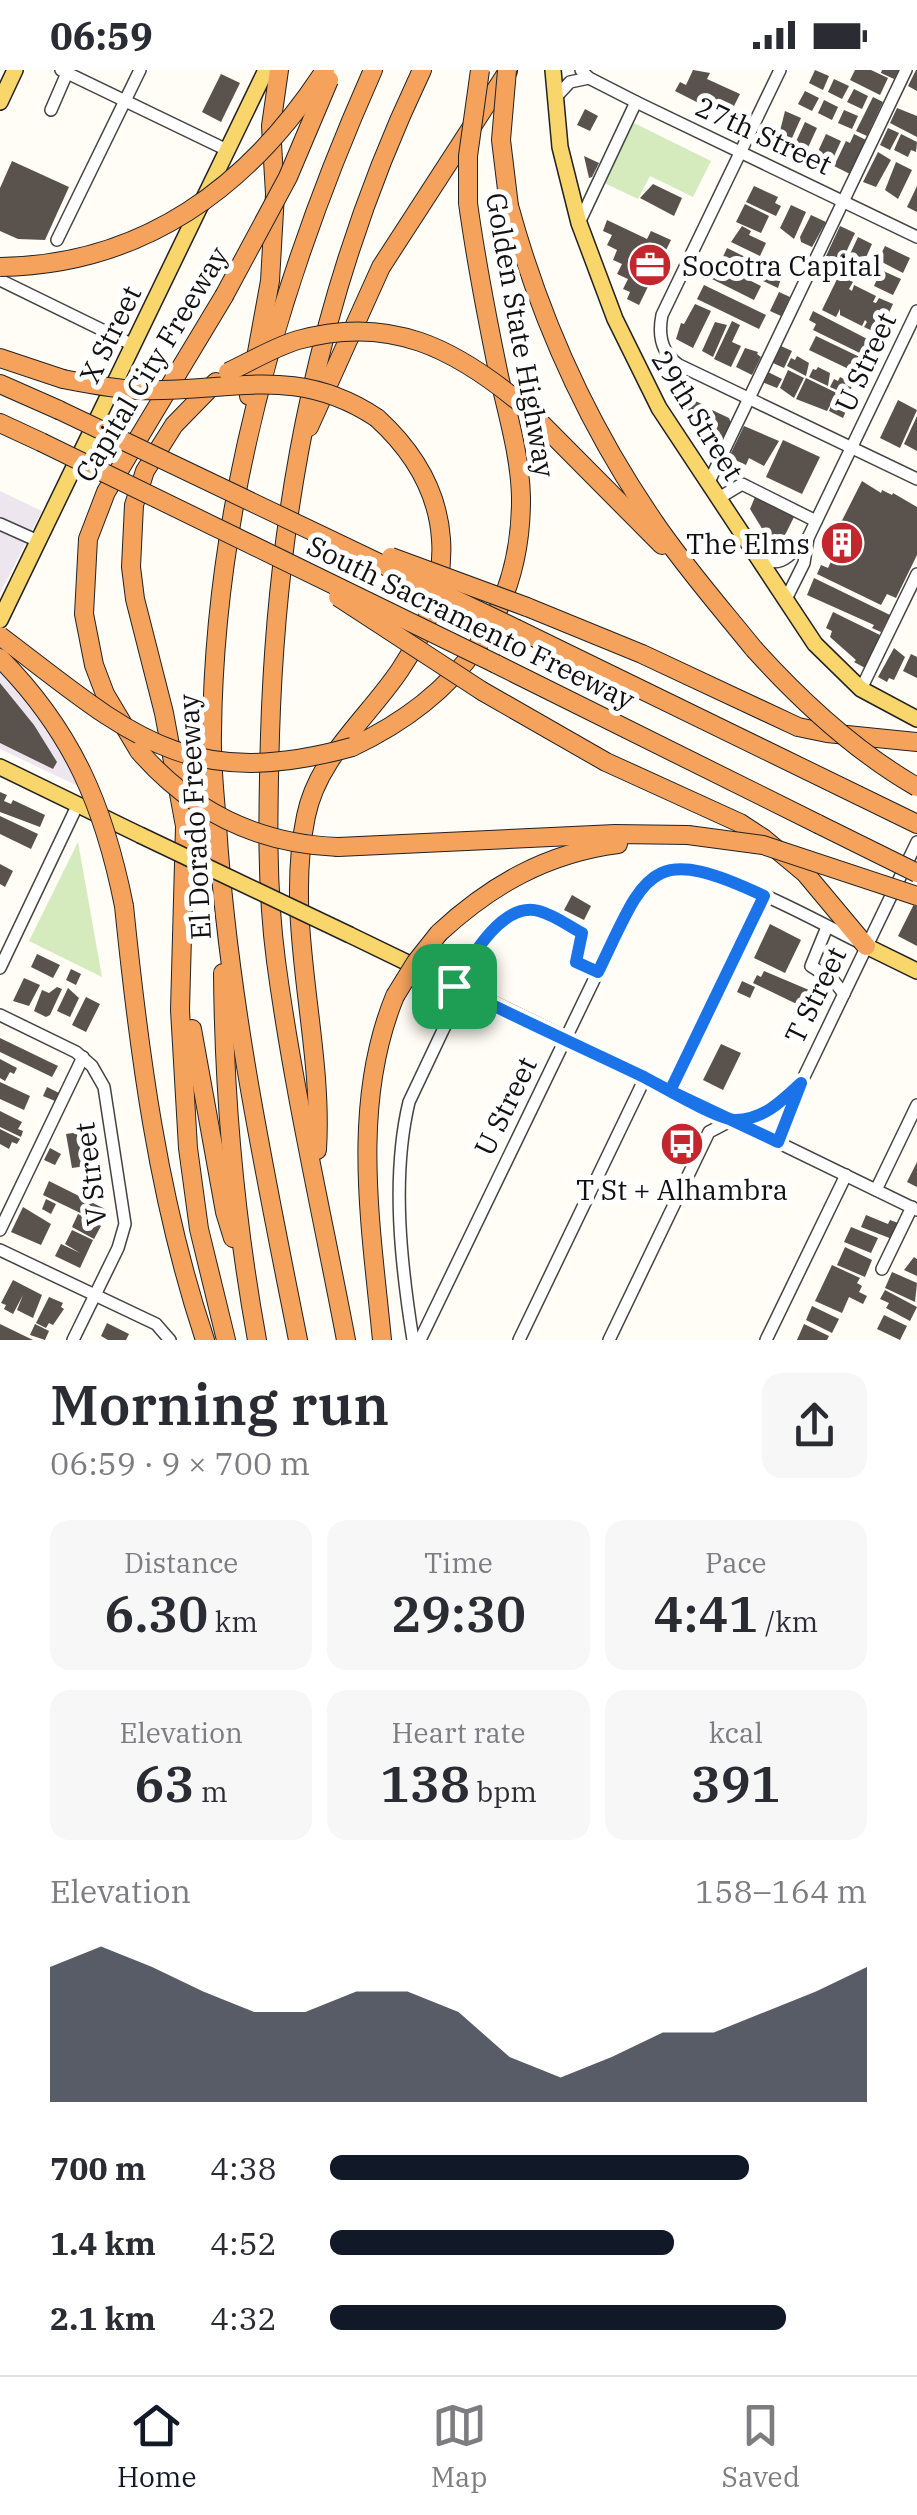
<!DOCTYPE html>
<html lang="en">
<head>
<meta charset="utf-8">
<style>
	body { margin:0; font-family:"IBM Plex Serif",serif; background:#f7f7f7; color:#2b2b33; height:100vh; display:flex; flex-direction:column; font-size:38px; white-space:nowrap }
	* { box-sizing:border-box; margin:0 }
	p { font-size:32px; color:#7c7c81 }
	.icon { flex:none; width:55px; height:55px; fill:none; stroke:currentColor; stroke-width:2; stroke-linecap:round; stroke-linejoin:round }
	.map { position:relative; height:1270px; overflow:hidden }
	.panel { display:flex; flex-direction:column; background:#fff; flex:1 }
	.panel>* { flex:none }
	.pin { position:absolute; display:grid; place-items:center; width:85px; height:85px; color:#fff; margin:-42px; border-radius:20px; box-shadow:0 5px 15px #0006 }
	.round { display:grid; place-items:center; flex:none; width:105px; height:105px; border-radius:20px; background:#f7f7f7 }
	.headline { display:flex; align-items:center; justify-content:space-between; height:170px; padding:0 50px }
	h1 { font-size:55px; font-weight:600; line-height:75px }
	.metrics { display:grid; grid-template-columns:repeat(3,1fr); gap:15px; height:170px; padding:10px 50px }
	.metrics div { display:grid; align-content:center; border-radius:20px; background:#f7f7f7; text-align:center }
	.metrics b { font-size:50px; font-weight:600 }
	.metrics small { font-size:28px; font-weight:400 }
	.metrics p { font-size:28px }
	.chart { height:280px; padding:20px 50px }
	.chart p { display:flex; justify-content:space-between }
	.chart svg { width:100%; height:180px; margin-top:10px; fill:#111827; opacity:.7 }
	ul { padding:0 50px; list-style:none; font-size:32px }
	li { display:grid; grid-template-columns:160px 120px 1fr; align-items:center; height:75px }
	li i { height:25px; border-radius:12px; background:#111827 }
	.status { display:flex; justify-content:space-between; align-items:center; height:70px; padding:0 50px; background:#fff; direction:ltr }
	.status svg { height:28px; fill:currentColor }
	.dock { display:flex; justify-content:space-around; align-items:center; height:140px; border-top:2px solid #e1e1e2; background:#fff; font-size:28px; color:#7c7c81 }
	.dock a { display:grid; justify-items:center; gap:5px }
	.dock .current { color:#111827 }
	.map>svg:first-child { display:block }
</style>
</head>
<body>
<div class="status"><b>06:59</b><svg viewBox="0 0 49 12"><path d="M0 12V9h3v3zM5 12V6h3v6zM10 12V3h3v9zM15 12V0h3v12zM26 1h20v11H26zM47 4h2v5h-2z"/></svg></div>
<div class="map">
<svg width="917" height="1270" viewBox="0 0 917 1270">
	<rect width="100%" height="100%" fill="#fffdf5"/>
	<g fill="#eee6ef">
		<path d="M0,421L42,441L0,523Z"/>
		<path d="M0,599L40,643L82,718L0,679Z"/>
	</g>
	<g fill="#d5ebbd">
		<path d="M632,52L711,91L693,127L650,106L638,129L602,112Z"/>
		<path d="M78,772L102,907L29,871Z"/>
	</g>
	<g fill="#5a524d">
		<path d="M693,0L710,3L707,9L740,24L728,48L675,21L680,12L686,15Z"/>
		<path d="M815,0L829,6L823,20L809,13Z"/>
		<path d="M855,0H871L888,8L880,25L850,10Z"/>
		<path d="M882,0H899L894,9L881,3Z"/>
		<path d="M916,0H917V21L908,16Z"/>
		<path d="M221,4L240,13L221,52L202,42Z"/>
		<path d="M834,9L849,16L842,29L828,22Z"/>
		<path d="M854,19L868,26L862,39L847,32Z"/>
		<path d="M805,21L819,28L812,41L798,34Z"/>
		<path d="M873,27L883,32L867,66L856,61Z"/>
		<path d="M824,30L838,37L832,50L818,43Z"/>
		<path d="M897,38L917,46V67L890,53Z"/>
		<path d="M585,39L598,46L590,61L577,55Z"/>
		<path d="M844,40L858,46L852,59L838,53Z"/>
		<path d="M785,41L801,48L788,77L771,69L776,59L780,61Z"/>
		<path d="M805,52L817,58L805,84L793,78Z"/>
		<path d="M888,58L899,63L890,80L880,75Z"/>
		<path d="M826,64L841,71L830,95L815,88Z"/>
		<path d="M854,64L866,70L850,104L834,96L846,71L850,73Z"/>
		<path d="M901,64L917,72L916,82L911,80L908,87L894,80Z"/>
		<path d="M878,82L891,90L876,117L863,112Z"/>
		<path d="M584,86L599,93L592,107L589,108Z"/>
		<path d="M12,91L69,117L45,170L18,169L0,161V118Z"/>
		<path d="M896,92L912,100L898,129L885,120Z"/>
		<path d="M653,114L682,128L674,146L640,128Z"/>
		<path d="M754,116L778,127L775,133L781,136L776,146L746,132Z"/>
		<path d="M917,116V142L907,137Z"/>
		<path d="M745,134L769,146L761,163L736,152Z"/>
		<path d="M791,135L806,142L794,169L780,158Z"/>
		<path d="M811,145L826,152L812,177L801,172L800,167Z"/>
		<path d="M607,150L647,169L651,161L671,170L639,235L627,229L630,222L623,219L628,209L617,204L622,194L613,190L617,180L607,175L612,165L603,161Z"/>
		<path d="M742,156L751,161L749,165L766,173L760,186L731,172Z"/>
		<path d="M840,156L855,163L841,193L826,186Z"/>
		<path d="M858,167L872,174L859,203L844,197Z"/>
		<path d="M885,176L910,188L903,203L878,190Z"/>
		<path d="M727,178L782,205L778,218L721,191Z"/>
		<path d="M719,195L761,216L754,230L712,209Z"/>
		<path d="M881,200L901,209L893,225L874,216Z"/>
		<path d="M839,205L853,212L849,219L852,221L854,215L876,226L873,232L876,233L879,228L893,234L879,264L864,257L867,252L865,250L862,256L840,245V239L836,247L822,240Z"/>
		<path d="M704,215L766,245L759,259L697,229Z"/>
		<path d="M779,222L790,227L781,246L770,241Z"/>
		<path d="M695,234L711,241L693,278L676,269L681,253L684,254Z"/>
		<path d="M813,241L877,274L870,288L813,260L816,254L809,250Z"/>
		<path d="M732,251L740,255L732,272L741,276L731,297L714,289Z"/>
		<path d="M715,252L727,255L713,287L702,281Z"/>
		<path d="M816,266L866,290L859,304L809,280Z"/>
		<path d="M781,276L792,281L784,298L773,293Z"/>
		<path d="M745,278L758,282L757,284L761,287L752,305L736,297Z"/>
		<path d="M797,286L809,293L806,306L787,296L791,288L795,290Z"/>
		<path d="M818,297L830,303L828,316L809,307L813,299L816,300Z"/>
		<path d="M788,300L804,308L794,328L780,318Z"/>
		<path d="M768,302L782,309L777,318L762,312Z"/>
		<path d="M840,307L852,313L850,326L830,317L834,309L838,311Z"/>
		<path d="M806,308L851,330L843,348L829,341L833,330L827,341L796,329Z"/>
		<path d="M679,323L710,338L700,359L677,326Z"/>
		<path d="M898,330L917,340L900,378L880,368Z"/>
		<path d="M712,340L729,348L731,353L715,385L703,365Z"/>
		<path d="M917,346V381L904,374Z"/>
		<path d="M744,356L779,371L764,396L749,388L746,395L729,387Z"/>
		<path d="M783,370L820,387L802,424L766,407Z"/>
		<path d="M862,411L881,423L882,420L892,425L893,423L917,437V485L896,528L887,524L881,535L817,504L821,495L828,498L833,487L826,482Z"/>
		<path d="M755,427L794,447L781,473L766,465L750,439Z"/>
		<path d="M814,508L890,545L881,562L872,558L874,555L807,525Z"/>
		<path d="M833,542L880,565L865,598L854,592L856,590L830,567L832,561L826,558Z"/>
		<path d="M894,578L905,587L894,610L889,608L887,612L878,607Z"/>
		<path d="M911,584L917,587V608L903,601Z"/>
		<path d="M0,613L34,655L57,692L53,699L0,673Z"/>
		<path d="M0,722L7,725L4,731L11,734L13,730L45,745L40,757L0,742Z"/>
		<path d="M0,746L38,764L31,779L0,764Z"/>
		<path d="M0,794L13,801L5,817L0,814Z"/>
		<path d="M572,825L591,836L584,850L564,840Z"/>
		<path d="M917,828V876L898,866Z"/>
		<path d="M770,854L801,870L785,903L754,888Z"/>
		<path d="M37,884L60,895L53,908L31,897Z"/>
		<path d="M71,899L81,904L76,915L66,910Z"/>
		<path d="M764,901L809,920L813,925L807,939L753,913L757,905L761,907Z"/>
		<path d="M24,908L40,915L29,936L13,931Z"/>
		<path d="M742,911L755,917L750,928L737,922Z"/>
		<path d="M57,917L62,919L50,945L46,947L34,941L42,920L49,923Z"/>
		<path d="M68,918L79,928L70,947L57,941Z"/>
		<path d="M86,927L100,934L86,962L72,955Z"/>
		<path d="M0,968L58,996L52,1007L0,982Z"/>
		<path d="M721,974L741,983L723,1020L703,1010Z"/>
		<path d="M0,989L17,998L14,1004L10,1002L5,1011L0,1008Z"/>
		<path d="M0,1012L30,1026L24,1040L0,1029Z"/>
		<path d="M47,1017L59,1023L55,1031L43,1026Z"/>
		<path d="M0,1041L22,1052L18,1059L23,1061L21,1067L0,1057Z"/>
		<path d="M0,1059L20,1069L17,1074L12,1072L9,1079L0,1074Z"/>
		<path d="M86,1061L93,1095L72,1098L66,1064Z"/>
		<path d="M50,1078L61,1084L55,1095L44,1090Z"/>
		<path d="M917,1092V1117L907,1112Z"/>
		<path d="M49,1111L107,1140L101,1153L43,1125Z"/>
		<path d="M46,1129L56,1134L51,1144L42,1139Z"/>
		<path d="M23,1137L51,1154L41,1175L11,1162Z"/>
		<path d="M78,1144L101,1156L94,1169L72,1157Z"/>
		<path d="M866,1145L888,1154L890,1150L898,1153L892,1169L861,1157Z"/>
		<path d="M851,1157L878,1168L871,1183L844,1172Z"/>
		<path d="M72,1160L93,1170L80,1198L55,1186L61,1174L80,1183L65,1174Z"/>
		<path d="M845,1177L872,1190L865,1207L837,1195Z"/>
		<path d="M914,1187L917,1189V1206L904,1200Z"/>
		<path d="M832,1195L860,1208L857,1213L862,1216L859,1222L867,1226L863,1234L849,1227L842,1243L815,1231Z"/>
		<path d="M892,1202L917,1213L915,1232L885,1218Z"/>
		<path d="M13,1210L42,1225L33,1248L17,1240L23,1225L13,1244L4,1239L6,1235L1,1233Z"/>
		<path d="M885,1220L917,1237L910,1251L886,1238L889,1233L880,1229Z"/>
		<path d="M49,1227L63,1233L61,1237L64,1239L53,1255L49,1253L46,1258L36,1253Z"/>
		<path d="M812,1236L839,1249L832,1263L806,1250Z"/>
		<path d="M884,1245L907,1256L900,1270L877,1259Z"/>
		<path d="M107,1253L129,1264L126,1270H108L101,1266Z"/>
		<path d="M0,1254L33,1270H0Z"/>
		<path d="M35,1254L49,1261L45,1270L30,1265Z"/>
		<path d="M804,1254L829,1266L827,1270H797Z"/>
	</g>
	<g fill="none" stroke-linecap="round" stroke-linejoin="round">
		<g stroke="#444" stroke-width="14">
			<g id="minor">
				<path d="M61,0L227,80"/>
				<path d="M581,0L589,8L636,32L917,167"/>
				<path d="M780,0L662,245C658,265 661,283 679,295L917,409"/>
				<path d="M556,27L570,12L589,8"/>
				<path d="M51,40L67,3"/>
				<path d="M579,153L636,32"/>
				<path d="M57,170L140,0"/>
				<path d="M0,210L133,275"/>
				<path d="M709,412L906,0"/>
				<path d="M719,428L742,414L816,451"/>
				<path d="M0,454L38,471"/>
				<path d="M759,487C784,501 791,481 808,468"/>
				<path d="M786,529L804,493L808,468L917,241"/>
				<path d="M861,619L917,504"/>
				<path d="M827,857L811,896L833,910L844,924"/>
				<path d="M0,898L78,734"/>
				<path d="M454,917C469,891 502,830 539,841C554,845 569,856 582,863L577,892L598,902"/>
				<path d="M0,945L76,982L92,996L104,1017L125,1154L118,1178L73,1270"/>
				<path d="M670,1021L764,826"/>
				<path d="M732,1050L917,1140"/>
				<path d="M778,1073L800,1016"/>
				<path d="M876,1120L917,1035"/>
				<path d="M0,1160L83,987"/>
				<path d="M0,1180L156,1254L170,1270"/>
				<path d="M882,1199L912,1137"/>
				<path d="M413,1270C401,1195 391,1107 409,1032L462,920"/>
				<path d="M420,1270L635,825C641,816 647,807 657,803C701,783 818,853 861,873"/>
				<path d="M519,1270L645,1008"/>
				<path d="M609,1270L709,1062L732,1050L758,1046L778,1035L801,1013L917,772"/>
				<path d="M766,1270L846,1105"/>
			</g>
		</g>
		<g stroke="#222" stroke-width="18">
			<g id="major">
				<path d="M553,0L560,77L579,153L615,249L659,338L815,574L861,619L917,649"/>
				<path d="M0,32L15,0"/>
				<path d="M0,550L266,0"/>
				<path d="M0,697L140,765"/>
				<path d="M350,865L732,1050"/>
				<path d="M866,876L917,901"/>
			</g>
		</g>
		<g stroke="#222" stroke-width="20">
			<g id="highway">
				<path d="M509,136C540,249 588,356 655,453C685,497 720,537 754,579"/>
				<path d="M0,288L63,309"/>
				<path d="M216,312L174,355L145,401L134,435L131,497L135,529L164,643L185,756L180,940L188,1078L199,1159L226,1270"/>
				<path d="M0,314L59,340"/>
				<path d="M249,326L270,211L275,124L271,56L279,0"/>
				<path d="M524,336L662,475"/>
				<path d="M0,353L41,372"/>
				<path d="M309,357L381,197L508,1"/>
				<path d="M527,537L642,584L798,657L827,663L917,672"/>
				<path d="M517,559L917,754"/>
				<path d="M496,594L818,754"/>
				<path d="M482,621L606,692L740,753L763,768L805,803L866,876"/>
				<path d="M352,677C456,628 522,546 521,427C520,386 508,346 499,306C487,248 476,191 468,133"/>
				<path d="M139,681L105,624L94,595L84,544L88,469L106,422L224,226"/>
				<path d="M338,777L615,764L688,765"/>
				<path d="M124,836C139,983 158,1129 205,1270"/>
				<path d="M439,863C491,815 547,783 618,774"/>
				<path d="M223,903C224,1026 235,1149 257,1270"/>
				<path d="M192,959L225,1142L233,1168"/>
				<path d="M317,1080C324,969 283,856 306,746C318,687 367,649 400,600C459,512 458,422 377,348"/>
				<path d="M298,1270C264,1099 228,928 217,755C215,725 211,694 212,664C214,434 280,209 373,0"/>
				<path d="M346,1270C322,1144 293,1018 276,891C266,815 268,741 270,665C277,431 321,212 422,0"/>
				<path d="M382,1270C371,1156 350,1035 395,926"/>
			</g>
		</g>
		<use href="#minor" stroke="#fff" stroke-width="11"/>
		<use href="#major" stroke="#f9d66b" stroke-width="15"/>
		<use href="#highway" stroke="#f5a25d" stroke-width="18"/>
		<g stroke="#222" stroke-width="18" stroke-linecap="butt">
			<path id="major-bridge" d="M140,765L350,865"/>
		</g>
		<g stroke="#222" stroke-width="20" stroke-linecap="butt">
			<g id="highway-bridge">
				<path d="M507,0L501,70L509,136"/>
				<path d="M468,133V86L480,0"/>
				<path d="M0,197C143,195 249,117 325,0"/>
				<path d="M224,226L288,107L329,10"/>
				<path d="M228,302C250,292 274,277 298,270C390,244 456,279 524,336"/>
				<path d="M63,309C89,314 113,319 139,320C229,323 295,293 377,348"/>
				<path d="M59,340L517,559"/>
				<path d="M41,372L496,594"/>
				<path d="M391,487L527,537"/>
				<path d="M338,527L482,621"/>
				<path d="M0,566C126,661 184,724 352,677"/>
				<path d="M754,579C801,631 856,682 917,717"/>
				<path d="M0,588C73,662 104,736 124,836"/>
				<path d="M139,681C192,742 258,774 338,777"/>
				<path d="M818,754L917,803"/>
				<path d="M688,765L763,775L917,826"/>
				<path d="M395,926L416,892L439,863"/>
			</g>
		</g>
		<use href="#major-bridge" stroke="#f9d66b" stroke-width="15"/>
		<use href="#highway-bridge" stroke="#f5a25d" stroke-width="18"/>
	</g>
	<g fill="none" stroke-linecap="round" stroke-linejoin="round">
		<g stroke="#fff" stroke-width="20">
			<path id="route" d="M454,916C517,948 581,977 644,1007C663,1017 717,1049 735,1050C763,1050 782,1031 801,1013L778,1072L670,1021L764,826C648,771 646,803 598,902L576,892L582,863C569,856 554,845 539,841C502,830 469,891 454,916"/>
		</g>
		<use href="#route" stroke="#1a73e8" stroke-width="12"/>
	</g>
	<defs>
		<g id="office-disc" transform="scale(2.25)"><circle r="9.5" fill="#c4262e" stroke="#fff"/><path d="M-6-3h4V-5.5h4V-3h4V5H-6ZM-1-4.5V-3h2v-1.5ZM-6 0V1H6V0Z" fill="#fff"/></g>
		<g id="building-disc" transform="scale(2.25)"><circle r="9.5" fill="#c4262e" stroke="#fff"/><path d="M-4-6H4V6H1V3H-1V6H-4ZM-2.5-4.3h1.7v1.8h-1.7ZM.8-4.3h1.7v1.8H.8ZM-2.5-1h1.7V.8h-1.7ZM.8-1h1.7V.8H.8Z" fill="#fff"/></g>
		<g id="bus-disc" transform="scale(2.25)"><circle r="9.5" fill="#c4262e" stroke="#fff"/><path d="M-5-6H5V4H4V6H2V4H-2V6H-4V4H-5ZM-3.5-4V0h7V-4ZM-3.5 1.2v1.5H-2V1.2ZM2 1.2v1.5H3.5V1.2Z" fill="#fff"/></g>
	</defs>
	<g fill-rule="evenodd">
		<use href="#office-disc" x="650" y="195"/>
		<use href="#building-disc" x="842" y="473"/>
		<use href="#bus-disc" x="682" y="1074"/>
	</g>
	<g text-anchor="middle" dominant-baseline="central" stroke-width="10" stroke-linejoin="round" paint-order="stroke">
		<g font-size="28" fill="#111" stroke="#fff">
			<text transform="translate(764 65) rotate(25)">27th Street</text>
			<text transform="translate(110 264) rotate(-64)">X Street</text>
			<text transform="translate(521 265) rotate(80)">Golden State Highway</text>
			<text transform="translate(865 292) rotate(-65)">U Street</text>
			<text transform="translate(151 294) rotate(-59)">Capital City Freeway</text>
			<text transform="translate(698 345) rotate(58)">29th Street</text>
			<text transform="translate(471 552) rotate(26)">South Sacramento Freeway</text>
			<text transform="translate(194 747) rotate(-93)">El Dorado Freeway</text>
			<text transform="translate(815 925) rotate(-64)">T Street</text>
			<text transform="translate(505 1036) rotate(-64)">U Street</text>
			<text transform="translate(90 1104) rotate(-97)">V Street</text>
		</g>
		<g font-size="28" fill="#111" stroke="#fff" text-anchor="start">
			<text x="682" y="195">Socotra Capital</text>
			<text x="810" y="473" text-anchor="end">The Elms</text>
			<text x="682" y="1119" text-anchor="middle">T St + Alhambra</text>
		</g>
	</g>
</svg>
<div class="pin" style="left:454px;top:916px;background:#1e9e55"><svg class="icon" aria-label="arrive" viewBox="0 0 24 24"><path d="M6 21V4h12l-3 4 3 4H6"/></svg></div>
</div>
<section class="panel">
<div class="headline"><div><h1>Morning run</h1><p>06:59 · 9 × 700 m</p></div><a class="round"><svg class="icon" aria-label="share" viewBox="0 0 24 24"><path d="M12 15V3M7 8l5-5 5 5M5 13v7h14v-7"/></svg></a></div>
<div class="metrics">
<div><p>Distance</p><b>6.30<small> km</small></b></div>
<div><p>Time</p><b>29:30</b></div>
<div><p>Pace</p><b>4:41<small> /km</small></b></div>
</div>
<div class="metrics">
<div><p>Elevation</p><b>63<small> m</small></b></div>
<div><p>Heart rate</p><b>138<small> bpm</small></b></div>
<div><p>kcal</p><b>391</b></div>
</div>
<div class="chart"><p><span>Elevation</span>158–164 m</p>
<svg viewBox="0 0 160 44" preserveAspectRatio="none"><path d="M0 44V11L10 6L20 11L30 17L40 22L50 22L60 17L70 17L80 22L90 33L100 38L110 33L120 27L130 27L140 22L150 17L160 11V44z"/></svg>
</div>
<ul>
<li><b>700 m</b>4:38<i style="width:78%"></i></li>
<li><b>1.4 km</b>4:52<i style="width:64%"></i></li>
<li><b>2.1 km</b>4:32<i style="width:85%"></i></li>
</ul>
</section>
<nav class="dock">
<a class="current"><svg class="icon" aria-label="home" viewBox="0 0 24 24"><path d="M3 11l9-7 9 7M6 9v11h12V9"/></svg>Home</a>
<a><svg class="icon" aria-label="map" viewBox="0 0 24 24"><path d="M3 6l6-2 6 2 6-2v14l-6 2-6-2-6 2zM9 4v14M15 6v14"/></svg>Map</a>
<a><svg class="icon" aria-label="saved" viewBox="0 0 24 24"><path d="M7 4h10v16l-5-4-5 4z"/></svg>Saved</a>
</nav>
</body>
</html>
